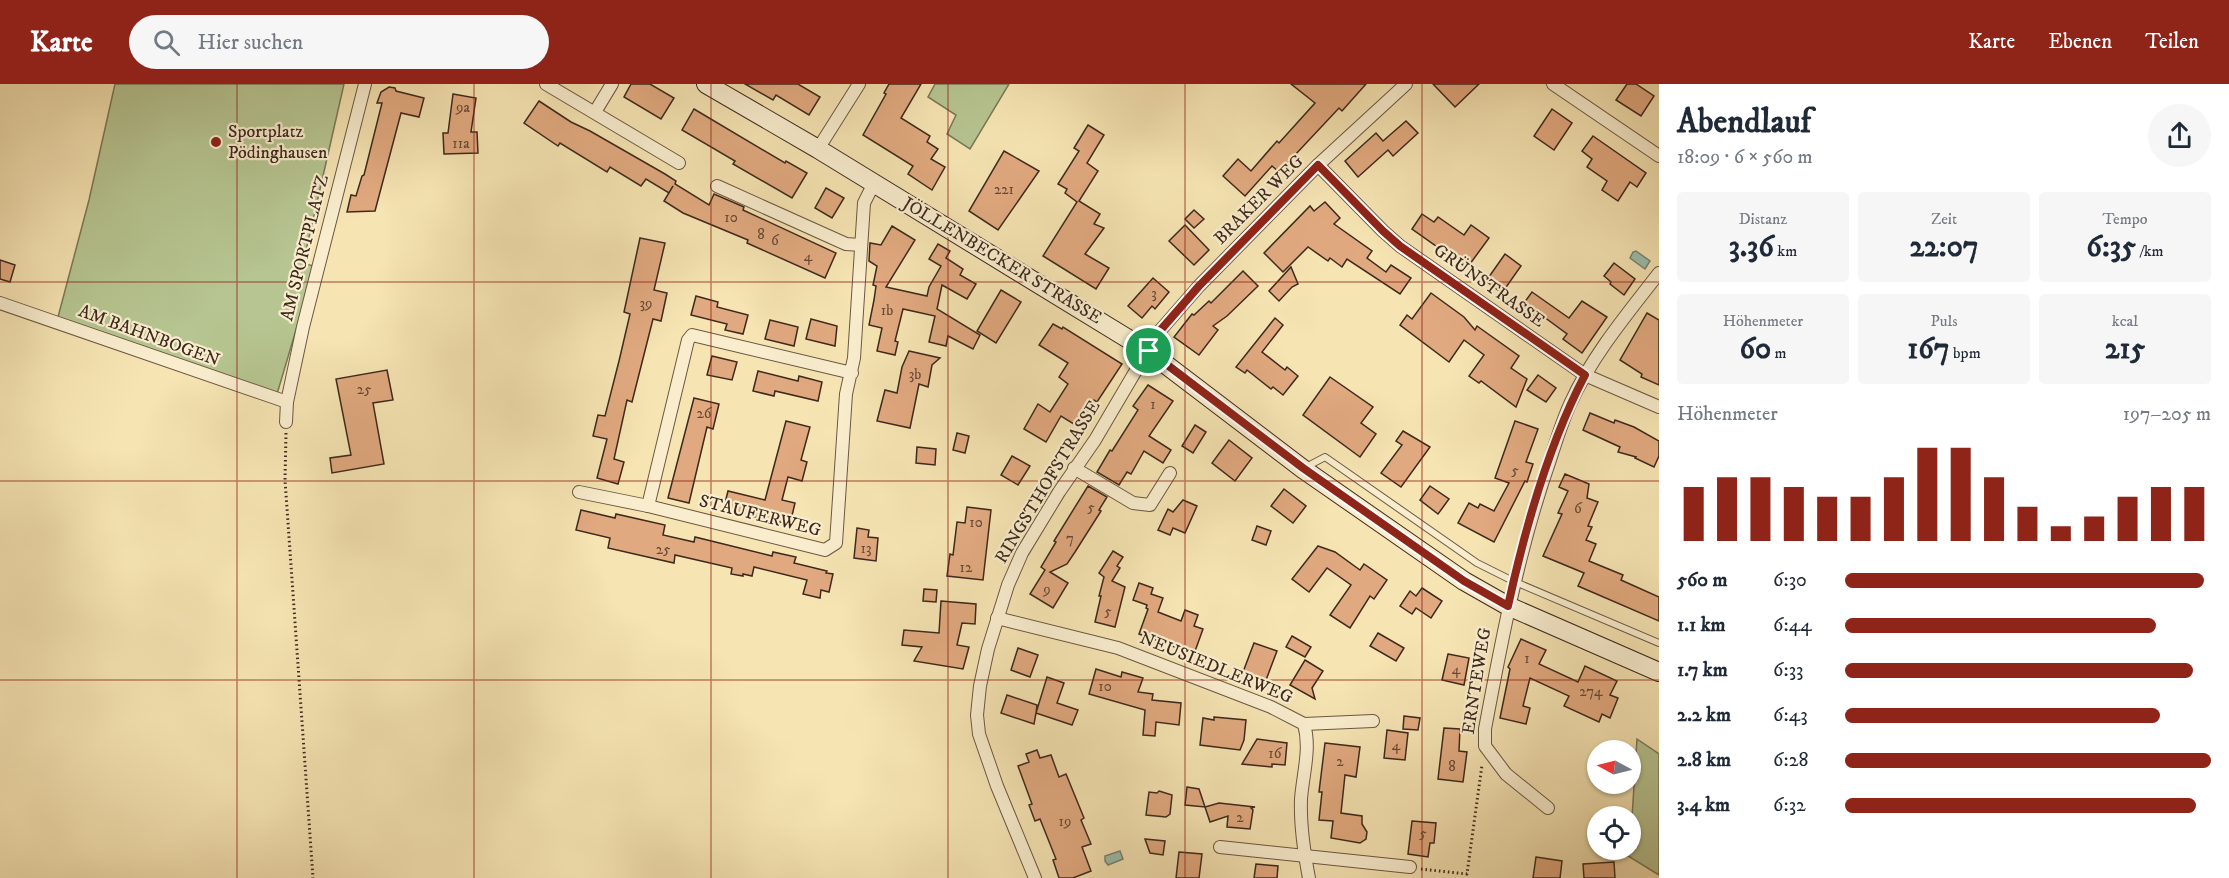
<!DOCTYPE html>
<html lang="de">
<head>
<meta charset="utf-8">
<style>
	body { margin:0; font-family:"IM FELL DW Pica",serif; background:#f6f6f7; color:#1f2937; height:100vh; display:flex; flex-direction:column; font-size:22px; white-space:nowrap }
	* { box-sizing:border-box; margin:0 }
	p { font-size:20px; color:#747a83 }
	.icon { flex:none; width:33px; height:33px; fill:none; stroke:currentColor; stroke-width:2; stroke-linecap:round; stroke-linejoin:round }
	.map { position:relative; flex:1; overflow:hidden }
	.sheet { display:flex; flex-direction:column; background:#fff; width:570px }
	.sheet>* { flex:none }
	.needle { width:39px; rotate:277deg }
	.tools { position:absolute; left:1587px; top:656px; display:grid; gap:12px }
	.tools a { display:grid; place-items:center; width:54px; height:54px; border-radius:50%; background:#fff; box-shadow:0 2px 4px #0004; font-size:30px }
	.pin { position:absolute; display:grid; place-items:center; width:51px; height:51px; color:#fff; margin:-26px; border:3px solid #fff; border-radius:50%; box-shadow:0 2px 6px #0007 }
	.round { display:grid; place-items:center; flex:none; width:63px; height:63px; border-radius:32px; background:#f6f6f7 }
	.overview { display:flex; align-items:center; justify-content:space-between; height:102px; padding:0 18px }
	h1 { font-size:33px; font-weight:800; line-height:45px }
	.stats { display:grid; grid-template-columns:repeat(3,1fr); gap:9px; height:102px; padding:6px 18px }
	.stats div { display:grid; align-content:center; border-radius:6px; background:#f6f6f7; text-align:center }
	.stats b { font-size:30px; font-weight:800 }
	.stats small { font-size:16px; font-weight:400 }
	.stats p { font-size:16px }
	.chart { height:168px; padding:12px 18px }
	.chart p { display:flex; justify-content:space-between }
	.chart svg { width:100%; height:108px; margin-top:6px; stroke:#8f2418; stroke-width:6 }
	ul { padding:0 18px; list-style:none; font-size:20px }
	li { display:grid; grid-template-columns:96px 72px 1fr; align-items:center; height:45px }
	li i { height:15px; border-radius:8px; background:#8f2418 }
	header { display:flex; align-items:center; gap:36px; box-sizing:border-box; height:84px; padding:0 30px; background:#8f2418; color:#fff }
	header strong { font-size:28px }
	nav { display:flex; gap:33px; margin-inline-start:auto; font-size:21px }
	.search { width:420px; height:54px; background:#f6f6f7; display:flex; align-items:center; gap:15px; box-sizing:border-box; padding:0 21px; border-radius:33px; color:#747a83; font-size:22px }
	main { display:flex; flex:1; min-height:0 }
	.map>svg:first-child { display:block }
</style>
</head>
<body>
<header>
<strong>Karte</strong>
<div class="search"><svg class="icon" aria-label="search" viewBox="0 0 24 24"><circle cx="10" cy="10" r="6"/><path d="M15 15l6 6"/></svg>Hier suchen</div>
<nav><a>Karte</a><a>Ebenen</a><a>Teilen</a></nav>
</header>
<main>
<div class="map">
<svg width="1659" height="794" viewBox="0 0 1659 794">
	<rect width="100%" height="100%" fill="#f6e4b3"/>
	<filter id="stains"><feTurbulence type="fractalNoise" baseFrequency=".00333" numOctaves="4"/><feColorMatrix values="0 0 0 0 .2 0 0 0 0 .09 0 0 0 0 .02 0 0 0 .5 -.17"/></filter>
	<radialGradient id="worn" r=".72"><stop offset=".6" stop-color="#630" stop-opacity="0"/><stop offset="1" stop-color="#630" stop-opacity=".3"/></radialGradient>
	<g fill="#b6c591" stroke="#7a7757" stroke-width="1.5">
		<path d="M115,0H344L305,171L304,180L315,182L277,310L58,233L89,116Z"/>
		<path d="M935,0H1009L970,65L947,50L956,31L928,13Z"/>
		<path d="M1637,655L1659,670V791L1628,772L1630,765Z"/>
	</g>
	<g fill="#9dbfac" stroke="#778373" stroke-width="1.5">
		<path d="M1636,167L1650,177L1645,185L1630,174L1633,168Z"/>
		<path d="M1120,767L1123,775L1108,781L1105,777V772Z"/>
	</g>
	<g fill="#e1a97f" stroke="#3d291d" stroke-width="1.5">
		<path d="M631,0H650L674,14L661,35L624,13Z"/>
		<path d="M745,0H798L820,13L809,31L776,11L773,16Z"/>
		<path d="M889,0H921L901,34L930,52L927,58L938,65L931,75L945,83L932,106L908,90L913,82L863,51L886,10L884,9Z"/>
		<path d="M1291,0H1366L1342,27L1339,24L1279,88L1272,82L1245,112L1223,92L1238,75L1251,87L1277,57L1279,59L1315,19Z"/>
		<path d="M1433,0H1479L1455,23Z"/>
		<path d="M1627,0H1636L1654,12L1641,32L1616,16Z"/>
		<path d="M389,3L395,4L396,7L424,14L419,33L401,29L375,127L347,128L351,111L356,112L362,92L364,91L382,19H377L381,8Z"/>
		<path d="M453,10L476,14L471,48H477L478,69L444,70L443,49H448Z"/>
		<path d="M539,17L571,38L590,47L665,90L676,97L675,100L709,121L714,110L744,123L743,126L836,169L825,194L747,159L748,156L683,129L664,117L673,102L669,109L646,95L641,102L610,83L607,88L560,59L558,62L524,39Z"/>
		<path d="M694,25L785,79L786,77L807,89L792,114L733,80L735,77L682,46Z"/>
		<path d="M1552,25L1572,39L1554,66L1534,52Z"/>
		<path d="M1406,37L1418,49L1393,72L1388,66L1358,93L1345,77L1376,49L1383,57Z"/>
		<path d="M1088,41L1104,51L1087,79L1098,87L1079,117L1100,130L1094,140L1104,144L1085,170L1109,184L1096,205L1043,172L1077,118L1065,109L1067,105L1058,100L1079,67L1074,64Z"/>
		<path d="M1593,52L1646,89L1637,103L1630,98L1618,117L1602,106L1607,97L1587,83L1592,75L1582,67Z"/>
		<path d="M1004,67L1039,87L998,146L969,127Z"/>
		<path d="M826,104L844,114L832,134L815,124Z"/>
		<path d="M1325,118L1340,134L1334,140L1372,167L1367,174L1386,188L1391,181L1411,194L1400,210L1347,175L1342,183L1330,174L1328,177L1308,163L1283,188L1264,169L1310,122L1314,127Z"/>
		<path d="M1194,126L1204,135L1194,144L1185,135Z"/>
		<path d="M1422,130L1434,138L1438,133L1464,151L1471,141L1489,154L1467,184L1412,145Z"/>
		<path d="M1185,141L1209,166L1194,181L1169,157Z"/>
		<path d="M892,142L915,156L886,203L927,212L929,203L941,182L929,175L938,160L950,167L946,174L963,185L960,191L976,200L967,215L942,201L937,225L980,251L973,265L948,252L946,262L929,258L935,232L903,225L895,257L898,258L895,271L877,267L882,244L869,241L874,216L876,202L873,201L877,182L869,177L870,159L881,161Z"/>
		<path d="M640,154L665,159L654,206L667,209L661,237L653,235L632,318L627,316L614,375L624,378L618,400L597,394L607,355L593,352L598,331L605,332L619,277L630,230L624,228Z"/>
		<path d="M1505,170L1521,182L1502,209L1486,197Z"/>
		<path d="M0,176L15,181L10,198L0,195Z"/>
		<path d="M1614,179L1635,195L1624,211L1610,200L1611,198L1604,192Z"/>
		<path d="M1291,183L1298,200L1292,203L1279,217L1269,207Z"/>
		<path d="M1243,187L1258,202L1227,232L1213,242L1218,246L1199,271L1174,253L1192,230L1194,231L1209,217L1211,219Z"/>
		<path d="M1153,194L1169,208L1155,225L1152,222L1142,234L1128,222Z"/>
		<path d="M1001,206L1021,218L996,259L977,247Z"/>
		<path d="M1532,208L1569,234L1582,217L1607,233L1582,269L1563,255L1567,250L1544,233L1541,237L1521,223Z"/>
		<path d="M1431,209L1464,233L1475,246L1477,242L1519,272L1511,284L1527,295L1516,323L1481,297L1479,299L1469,292L1484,271L1464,256L1449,278L1400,241L1407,231L1412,235Z"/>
		<path d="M696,212L718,218L717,223L748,231L743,250L725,246L727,240L691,231Z"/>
		<path d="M1647,229L1659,236V301L1641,293L1642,290L1620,276Z"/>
		<path d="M1275,234L1283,241L1262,268L1285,286L1287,283L1298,292L1283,311L1273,303L1271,305L1247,286L1245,289L1236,283Z"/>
		<path d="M811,235L837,242L835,262L806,255Z"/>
		<path d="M770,236L798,243L794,262L765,255Z"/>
		<path d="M1053,240L1062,245L1063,243L1122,280L1097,318L1094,316L1077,342L1061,332L1046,358L1024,345L1038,320L1050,328L1068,300L1059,293L1068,279L1039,261Z"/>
		<path d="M909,267L940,274L932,281L928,303L919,300L910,344L877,337L885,306L897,309L902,283Z"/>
		<path d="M712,272L737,278L732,296L707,291Z"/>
		<path d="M387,286L393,316L373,319L384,380L332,389L330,374L351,371L336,295Z"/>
		<path d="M758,287L798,297L799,292L822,298L818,317L775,307L774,312L753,307Z"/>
		<path d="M1538,291L1556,304L1546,318L1527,306Z"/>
		<path d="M1330,293L1373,323L1361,339L1376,350L1360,373L1303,331Z"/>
		<path d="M1148,301L1173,317L1149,352L1171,366L1163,379L1144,367L1131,390L1127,388L1119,401L1097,388L1110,366L1112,367L1138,326L1133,322Z"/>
		<path d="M694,314L719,320L713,345L707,343L689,419L668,414Z"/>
		<path d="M1590,329L1614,339L1615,336L1634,343L1659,357V372L1654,383L1635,374L1636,373L1618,368L1620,363L1583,346Z"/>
		<path d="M786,337L810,343L801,376L807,378L802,397L788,393L782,416L795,419L790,440L723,427L728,407L765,416Z"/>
		<path d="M1515,337L1538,345L1526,378L1533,380L1527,398L1525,397L1494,458L1458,439L1469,419L1478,424L1480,420L1494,427L1509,399L1495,394Z"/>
		<path d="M1195,341L1206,348L1193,369L1182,362Z"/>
		<path d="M1403,347L1430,363L1401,403L1381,389L1402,361L1396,357Z"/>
		<path d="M957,349L969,352L965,369L953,366Z"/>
		<path d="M1229,356L1252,374L1235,397L1212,379Z"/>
		<path d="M917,363L936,365L935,381L916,379Z"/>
		<path d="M1012,372L1030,382L1018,401L1001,391Z"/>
		<path d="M1565,390L1589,400L1587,414L1598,418L1588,442L1592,443L1586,456L1596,460L1589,477L1623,491L1621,496L1659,513V537L1578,502L1584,489L1543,472L1562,430L1558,429L1568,407L1559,403Z"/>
		<path d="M1088,402L1107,413L1099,426L1101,427L1075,468L1067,480L1050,488L1068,499L1053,524L1030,510L1045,486L1041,483L1056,458L1054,457Z"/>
		<path d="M1430,402L1449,415L1438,430L1420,416Z"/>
		<path d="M1284,405L1306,422L1293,439L1271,422Z"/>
		<path d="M1183,416L1197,422L1185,449L1173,444L1170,451L1158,446L1168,425L1173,428Z"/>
		<path d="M967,423L991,426L983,496L947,492L950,470L953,471L957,438L965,439Z"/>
		<path d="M581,426L615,434L616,430L665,441L663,451L694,458L695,453L772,472L773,468L796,473L794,479L827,487L826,489L833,490L829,508L821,506L820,514L803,510L807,496L754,483L752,492L743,490V492L731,490L732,484L675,471L674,479L608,464L610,454L576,446Z"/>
		<path d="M1257,442L1271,447L1266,461L1252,456Z"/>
		<path d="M857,444L869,446L868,453L878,454L876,477L854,474Z"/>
		<path d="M1318,462L1335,468L1360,486L1364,480L1387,496L1374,515L1370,512L1350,544L1330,531L1351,501L1327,484L1309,508L1292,495Z"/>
		<path d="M1113,467L1123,473L1117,482L1120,484L1112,497L1125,503L1115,543L1095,538L1101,512H1099L1104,493L1099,489Z"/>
		<path d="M1139,499L1153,504L1151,510L1163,514L1158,528L1181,537L1185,526L1198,531L1194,542L1203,545L1194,570L1139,550L1148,525L1146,524L1147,521L1133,516Z"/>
		<path d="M1422,504L1442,517L1431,534L1416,524L1412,530L1400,522L1410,507L1416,512Z"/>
		<path d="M924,505L937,506L936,518L923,517Z"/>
		<path d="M941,517L976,520L975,540L962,539L957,561L969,563L963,585L914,577L922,563L902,561L904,546L939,549Z"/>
		<path d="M1378,549L1404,564L1396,577L1370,562Z"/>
		<path d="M1292,552L1311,563L1305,573L1286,563Z"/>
		<path d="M1521,555L1546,566L1539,580L1578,598L1585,582L1617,597L1610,611L1618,614L1610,634L1602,630L1599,638L1564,622L1569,612L1530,594L1523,622L1530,624L1526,640L1500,634L1510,585L1508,583Z"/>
		<path d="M1254,559L1277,567L1266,596L1243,588Z"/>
		<path d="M1018,564L1038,571L1030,593L1011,586Z"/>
		<path d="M1448,570L1469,574L1464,601L1442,596Z"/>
		<path d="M1305,576L1323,587L1312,604L1315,615L1290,601Z"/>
		<path d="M1096,585L1121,593L1122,588L1143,594L1138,608L1153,610L1152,616L1181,619L1179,641L1156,638L1155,652L1143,651L1145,626L1089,610Z"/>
		<path d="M1047,593L1064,599L1057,619L1078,626L1072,641L1036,629L1034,640L1001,629L1007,611L1037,621L1036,629Z"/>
		<path d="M1404,632L1420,634L1418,646L1403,645Z"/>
		<path d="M1214,633L1246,636L1244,656L1240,666L1200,661L1203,634L1214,636Z"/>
		<path d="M1444,644L1460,645L1459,667L1467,668L1463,698L1438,695Z"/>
		<path d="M1387,646L1408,649L1405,676L1384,674Z"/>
		<path d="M1257,655L1287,659L1285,681L1272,680V683L1242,680Z"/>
		<path d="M1325,659L1360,663L1356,693L1345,691L1341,729L1362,732V740L1367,748L1366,755L1360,759L1331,754L1333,737L1319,736L1322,708H1319Z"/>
		<path d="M1037,666L1040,674L1051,671L1059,693L1066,690L1084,734L1081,736L1091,760L1082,763L1091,787L1073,794H1059L1053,776L1056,775L1040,735L1035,737L1029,721L1032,720L1018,682L1029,678L1026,670Z"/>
		<path d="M1187,703L1199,705L1205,723L1185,721Z"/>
		<path d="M1159,707L1172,711L1170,730L1166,733L1146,731L1149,708L1157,709Z"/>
		<path d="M1219,719L1255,723L1251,724L1253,726L1250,745L1227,743L1228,732L1210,738L1205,723Z"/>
		<path d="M1412,737L1436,739L1434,759H1430L1428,773L1408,770Z"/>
		<path d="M1145,755L1165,757L1163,771L1150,769Z"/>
		<path d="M1179,768L1202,770L1199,794H1176Z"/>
		<path d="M1536,773L1562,777L1560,794H1533Z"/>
		<path d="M1614,778L1615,794H1584L1583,780Z"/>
		<path d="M1256,780L1278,782L1277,794H1254Z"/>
	</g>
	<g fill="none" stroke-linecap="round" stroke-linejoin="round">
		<g stroke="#6b5842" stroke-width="8">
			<path id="lane" d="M1306,383L1325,373L1477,479L1513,497L1659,559"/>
		</g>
		<g stroke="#6b5842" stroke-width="14">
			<g id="street">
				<path d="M546,0L679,79"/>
				<path d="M1553,0L1659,72"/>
				<path d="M595,28L612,0"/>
				<path d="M818,65L859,0"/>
				<path d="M1318,81L1383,147L1400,162L1585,291L1659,323"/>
				<path d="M717,102L846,160L861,161"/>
				<path d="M0,219L287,318"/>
				<path d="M852,289L692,251L688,256L648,422L825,466L836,459L846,310L854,274L864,119L874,99"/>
				<path d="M286,338L287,318L303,243L365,0"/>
				<path d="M1074,384L1133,419L1150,421L1170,389"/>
				<path d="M579,408L648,422"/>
				<path d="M997,534L1118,564L1271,623L1304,640C1311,665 1303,689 1301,715C1300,741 1304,768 1309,794"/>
				<path d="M1304,640L1373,637"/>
				<path d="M1548,724L1506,690L1485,662V645C1502,554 1519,464 1550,376C1556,357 1562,338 1570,320C1592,272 1627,230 1659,189"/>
				<path d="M1220,763L1410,783"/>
				<path d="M1035,794L997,702L979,650L977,631L980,602L988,565L1008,501L1022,469L1059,408L1095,356L1158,249L1199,202L1318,81L1406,0"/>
			</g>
		</g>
		<g stroke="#3d291d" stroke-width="20">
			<path id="secondary" d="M706,0L818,65L1148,267L1303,385L1464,497L1508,522L1659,588"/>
		</g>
		<g stroke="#3d291d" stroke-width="3" stroke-dasharray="1.5 3" stroke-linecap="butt">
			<path d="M286,349L285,396L313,794"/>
			<path d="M1421,785L1467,790L1482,681"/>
		</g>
		<use href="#lane" stroke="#f9edce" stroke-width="6"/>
		<use href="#street" stroke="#f9edce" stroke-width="12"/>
		<use href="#secondary" stroke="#f9edce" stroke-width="18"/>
	</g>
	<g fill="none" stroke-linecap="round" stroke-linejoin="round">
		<g stroke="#fff" stroke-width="12">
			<path id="route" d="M1318,81L1383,147L1400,162L1585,291C1548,361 1525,444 1508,522L1464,497L1303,384L1149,267L1158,249L1199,202Z"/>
		</g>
		<use href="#route" stroke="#8f2418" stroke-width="8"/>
	</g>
	<path fill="none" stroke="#8f2418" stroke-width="1.5" stroke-opacity="0.55" d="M237,0V794M474,0V794M711,0V794M948,0V794M1185,0V794M1422,0V794M0,198H1659M0,397H1659M0,596H1659"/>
	<circle fill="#8f2418" stroke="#f9edce" stroke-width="2" cx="216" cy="58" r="6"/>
	<g text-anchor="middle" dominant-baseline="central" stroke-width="4.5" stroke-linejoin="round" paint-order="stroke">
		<g font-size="15" fill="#664936">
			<text x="463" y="23">9a</text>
			<text x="461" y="59">11a</text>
			<text x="1004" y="105">221</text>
			<text x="731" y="133">10</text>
			<text x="761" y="150">8</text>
			<text x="775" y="156">6</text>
			<text x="808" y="172">4</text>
			<text x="1154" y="209">3</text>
			<text x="646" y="219">39</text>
			<text x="887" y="226">1b</text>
			<text x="915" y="290">3b</text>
			<text x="364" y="305">25</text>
			<text x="1153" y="320">1</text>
			<text x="704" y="329">26</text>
			<text x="1515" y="386">5</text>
			<text x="1091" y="423">5</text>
			<text x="1578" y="424">6</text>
			<text x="976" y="438">10</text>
			<text x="1070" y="454">7</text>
			<text x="866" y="464">13</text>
			<text x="663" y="465">25</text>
			<text x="966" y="483">12</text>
			<text x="1047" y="505">9</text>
			<text x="1108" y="527">5</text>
			<text x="1527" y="574">1</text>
			<text x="1456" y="585">4</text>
			<text x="1105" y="602">10</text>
			<text x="1591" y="607">274</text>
			<text x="1396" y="661">4</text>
			<text x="1275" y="669">16</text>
			<text x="1340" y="677">2</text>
			<text x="1452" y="682">8</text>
			<text x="1240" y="733">2</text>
			<text x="1065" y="737">19</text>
			<text x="1423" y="749">5</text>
		</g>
		<g font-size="18" fill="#3d291d" stroke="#f9edce" text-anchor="start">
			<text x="228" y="48">Sportplatz<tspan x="228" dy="21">Pödinghausen</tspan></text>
		</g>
		<g font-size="18" fill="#3d291d" stroke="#f9edce">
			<text transform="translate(1259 116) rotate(-45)">BRAKER WEG</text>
			<text transform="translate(305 164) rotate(-76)">AM SPORTPLATZ</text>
			<text transform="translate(1002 177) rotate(31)">JÖLLENBECKER STRASSE</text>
			<text transform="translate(1489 202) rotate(35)">GRÜNSTRASSE</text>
			<text transform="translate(149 252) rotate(20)">AM BAHNBOGEN</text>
			<text transform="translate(1048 398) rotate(-59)">RINGSTHOFSTRASSE</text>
			<text transform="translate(760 432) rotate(14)">STAUFERWEG</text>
			<text transform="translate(1216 584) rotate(22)">NEUSIEDLERWEG</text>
			<text transform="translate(1477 597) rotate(-81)">ERNTEWEG</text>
		</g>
	</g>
	<rect width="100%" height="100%" filter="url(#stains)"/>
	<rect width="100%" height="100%" fill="url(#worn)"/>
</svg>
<div class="tools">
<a><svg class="needle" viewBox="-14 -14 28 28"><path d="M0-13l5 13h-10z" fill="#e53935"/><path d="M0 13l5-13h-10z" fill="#747a83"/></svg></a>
<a><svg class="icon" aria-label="locate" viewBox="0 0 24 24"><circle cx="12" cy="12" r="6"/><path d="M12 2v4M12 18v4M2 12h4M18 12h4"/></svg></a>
</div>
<div class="pin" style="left:1149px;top:267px;background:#1e9e55"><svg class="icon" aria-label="arrive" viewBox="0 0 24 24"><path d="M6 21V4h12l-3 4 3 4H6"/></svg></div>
</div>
<section class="sheet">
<div class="overview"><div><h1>Abendlauf</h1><p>18:09 · 6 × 560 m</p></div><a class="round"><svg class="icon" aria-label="share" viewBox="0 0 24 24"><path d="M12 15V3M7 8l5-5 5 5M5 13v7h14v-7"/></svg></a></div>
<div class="stats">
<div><p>Distanz</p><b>3.36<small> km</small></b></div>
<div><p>Zeit</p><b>22:07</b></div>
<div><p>Tempo</p><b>6:35<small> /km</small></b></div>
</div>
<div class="stats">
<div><p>Höhenmeter</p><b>60<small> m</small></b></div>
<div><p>Puls</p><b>167<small> bpm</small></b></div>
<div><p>kcal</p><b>215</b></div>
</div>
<div class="chart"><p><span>Höhenmeter</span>197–205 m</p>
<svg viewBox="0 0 160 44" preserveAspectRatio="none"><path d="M5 44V22M15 44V18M25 44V18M35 44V22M45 44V26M55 44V26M65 44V18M75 44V6M85 44V6M95 44V18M105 44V30M115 44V38M125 44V34M135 44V26M145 44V22M155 44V22"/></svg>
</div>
<ul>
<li><b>560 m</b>6:30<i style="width:98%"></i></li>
<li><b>1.1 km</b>6:44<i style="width:85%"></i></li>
<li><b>1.7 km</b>6:33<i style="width:95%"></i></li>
<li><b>2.2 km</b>6:43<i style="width:86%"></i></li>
<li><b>2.8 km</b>6:28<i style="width:100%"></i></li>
<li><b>3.4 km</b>6:32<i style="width:96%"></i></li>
</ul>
</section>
</main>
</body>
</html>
